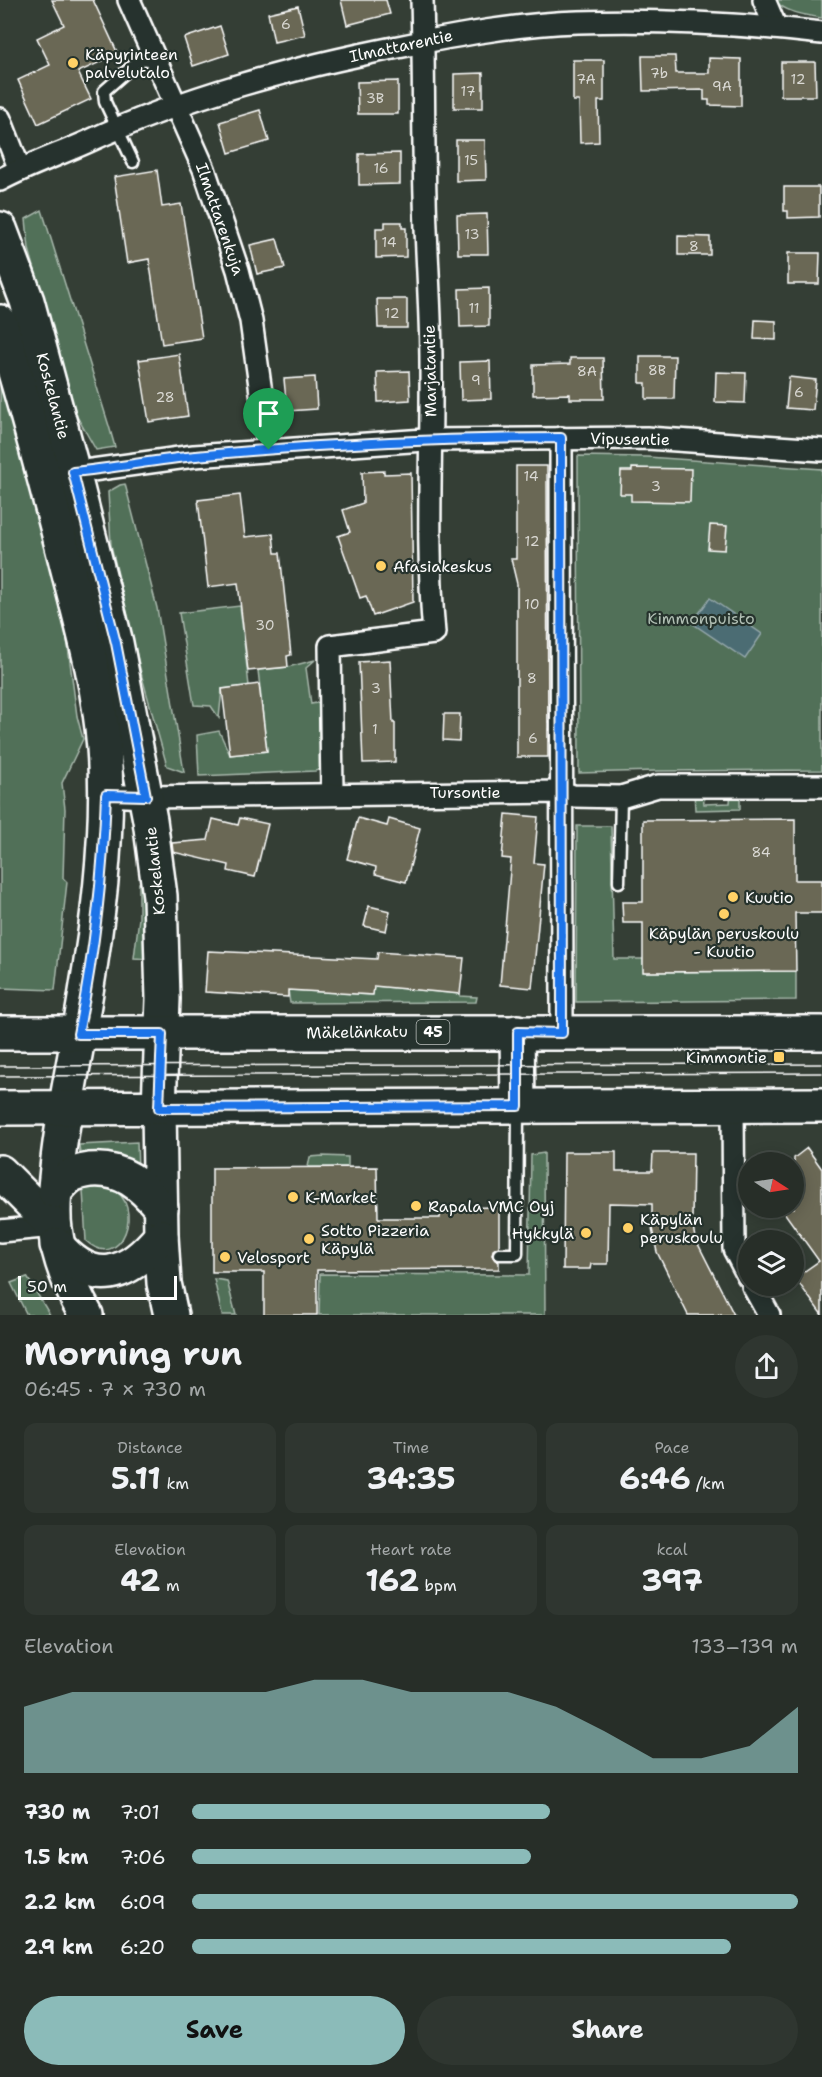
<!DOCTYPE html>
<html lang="en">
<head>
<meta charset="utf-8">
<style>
	body { margin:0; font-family:"Shantell Sans",sans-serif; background:#2f3630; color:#f1f3f6; height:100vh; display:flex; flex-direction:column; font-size:22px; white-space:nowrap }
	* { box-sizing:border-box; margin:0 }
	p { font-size:20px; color:#a4a8a8 }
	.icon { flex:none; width:33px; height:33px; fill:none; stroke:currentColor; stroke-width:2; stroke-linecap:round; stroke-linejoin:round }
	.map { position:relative; height:1315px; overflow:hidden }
	.sheet { display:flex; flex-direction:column; background:#272e28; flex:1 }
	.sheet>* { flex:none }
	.needle { width:39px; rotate:102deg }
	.fabs { position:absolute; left:738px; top:1152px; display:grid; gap:12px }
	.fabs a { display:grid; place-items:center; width:66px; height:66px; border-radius:50%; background:#272e28; box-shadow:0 3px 15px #0003,0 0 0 2px #434a45; font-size:30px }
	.scale { position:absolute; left:18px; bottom:15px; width:159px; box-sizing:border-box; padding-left:6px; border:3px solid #fff; border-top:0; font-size:16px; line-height:21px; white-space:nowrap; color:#fff; -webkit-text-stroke:4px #26332d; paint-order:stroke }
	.pin { position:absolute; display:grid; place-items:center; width:51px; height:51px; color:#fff; margin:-62px -26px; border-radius:50% 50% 50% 0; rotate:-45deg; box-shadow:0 0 6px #0007 }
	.pin .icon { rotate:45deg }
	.round { display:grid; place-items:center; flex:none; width:63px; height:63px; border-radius:32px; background:#2f3630 }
	.head { display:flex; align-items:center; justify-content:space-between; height:102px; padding:0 24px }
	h1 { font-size:33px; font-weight:700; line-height:45px }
	.metrics { display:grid; grid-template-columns:repeat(3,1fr); gap:9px; height:102px; padding:6px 24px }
	.metrics div { display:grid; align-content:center; border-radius:12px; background:#2f3630; text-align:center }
	.metrics b { font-size:30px; font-weight:700 }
	.metrics small { font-size:16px; font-weight:400 }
	.metrics p { font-size:16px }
	.chart { height:168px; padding:12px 24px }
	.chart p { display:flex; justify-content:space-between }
	.chart svg { width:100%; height:108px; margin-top:6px; fill:#8bbbb9; opacity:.7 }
	.cta { display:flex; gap:12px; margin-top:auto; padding:12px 24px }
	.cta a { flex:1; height:69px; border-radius:36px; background:#8bbbb9; color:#111; font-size:24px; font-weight:700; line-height:69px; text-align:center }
	.cta a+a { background:#2f3630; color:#f1f3f6 }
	ul { padding:0 24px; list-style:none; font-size:20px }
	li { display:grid; grid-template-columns:96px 72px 1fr; align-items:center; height:45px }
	li i { height:15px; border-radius:8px; background:#8bbbb9 }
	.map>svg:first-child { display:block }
</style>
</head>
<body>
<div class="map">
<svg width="822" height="1315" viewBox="0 0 822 1315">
	<rect width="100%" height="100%" fill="#343e35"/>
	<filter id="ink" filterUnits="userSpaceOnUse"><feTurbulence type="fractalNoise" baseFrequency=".0167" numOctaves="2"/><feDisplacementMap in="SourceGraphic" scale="12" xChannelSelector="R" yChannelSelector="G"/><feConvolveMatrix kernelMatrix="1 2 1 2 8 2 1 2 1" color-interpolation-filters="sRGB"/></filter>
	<g filter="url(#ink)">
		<g fill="#517059" stroke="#a8b8ac" stroke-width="1.5">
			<path d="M774,0H822V18C805,15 786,13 774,0Z"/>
			<path d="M42,210L109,426L115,447L96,450L75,413L29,249L26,219Z"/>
			<path d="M0,382L19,445L67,639L77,716L83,739L62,783L65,809L63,878L67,882L55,990L0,988Z"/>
			<path d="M578,456L647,457L822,469V770L655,771L579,773Z"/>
			<path d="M125,484L157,608L184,772L167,766L142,677L111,545L108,492L120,485Z"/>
			<path d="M240,606L249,686L222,689L219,718L211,706L194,705L179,613Z"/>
			<path d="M315,660L306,668L311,704L322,702V769L315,771L199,776L197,735L219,731L230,755L267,751L258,670L288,667Z"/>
			<path d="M731,791H740V809L695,810L694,792H703L704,804L730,803Z"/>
			<path d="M577,826H611L614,959H643L644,972L796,971V1000L576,1002Z"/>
			<path d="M139,883L146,884L148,959L134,958L139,918Z"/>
			<path d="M374,986L460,994V996L477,997L476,1002L290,1003L288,990L372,995Z"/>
			<path d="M137,1142L138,1170C124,1152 100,1153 80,1154L79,1145Z"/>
			<path d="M544,1153L545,1315H319L320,1274L529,1275L531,1155Z"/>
			<path d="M323,1156L348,1157V1167H308L310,1157Z"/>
			<path d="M93,1183C99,1185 106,1186 111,1188C146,1204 122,1274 86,1241L83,1190Z"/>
			<path d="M27,1277L50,1315H27L11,1283Z"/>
			<path d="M214,1279L227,1281L236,1315H222Z"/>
		</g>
		<path fill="#4c6c73" stroke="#94a7ab" stroke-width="1.5" d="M710,598L762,634L745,659L692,623Z"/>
		<g fill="#6b6854" stroke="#fff" stroke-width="1.5">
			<path d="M52,0H93L118,54L78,72L91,99L38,124L18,80L50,65L37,38L64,25Z"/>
			<path d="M341,0H386L390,14L347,25Z"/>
			<path d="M298,6L305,35L274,42L268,13Z"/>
			<path d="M220,26L229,54L193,66L184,38Z"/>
			<path d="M642,56H675L676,73H709V58L741,59V106L709,105V100H704V90L643,91Z"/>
			<path d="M573,60H604V101H598L599,142L580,143L579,101H573Z"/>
			<path d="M781,62H815L816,96H781Z"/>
			<path d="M483,73V108H454V74Z"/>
			<path d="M398,81V114H358L357,82Z"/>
			<path d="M260,110L269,141L229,153L220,122Z"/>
			<path d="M456,140H485L486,180L456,181Z"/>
			<path d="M400,153V184L359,185V154Z"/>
			<path d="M157,170L162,207L181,204L202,338L162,344L149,259L127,263L114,177Z"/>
			<path d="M784,187H819V217L788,218V211H784Z"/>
			<path d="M487,214L488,254H458L457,215Z"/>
			<path d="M385,222H402V228H406V257L376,258V228H385Z"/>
			<path d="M678,236L710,237V255H678Z"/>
			<path d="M277,239L285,268L257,274L250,245Z"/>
			<path d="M788,253H820L819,284H788Z"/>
			<path d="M489,288V326L460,327L459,289Z"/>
			<path d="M377,299H407V328H378Z"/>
			<path d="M755,320L776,321V340L754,339Z"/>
			<path d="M179,354L188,416L149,422L139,360Z"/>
			<path d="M640,356H675L674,399H646V383H640Z"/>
			<path d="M570,358H603L604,399H570V394L533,395V365L570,364Z"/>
			<path d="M490,361L491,399L461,400L460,362Z"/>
			<path d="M409,371L410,400L378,402L377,372Z"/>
			<path d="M716,372L746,373L745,403L715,402Z"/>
			<path d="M315,377L317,409L287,411L284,379Z"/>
			<path d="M789,377L816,380L813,410L786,408Z"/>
			<path d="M516,466H547L548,757H517V584L511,559H516Z"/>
			<path d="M632,468L691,469L690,502L631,501V494H620L621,471H632Z"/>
			<path d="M384,471V474L411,473L413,602L373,616L366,596L360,598L338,536L350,532L343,510L363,503L362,472Z"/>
			<path d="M240,495L245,537L273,534L275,553H280L291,655L287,656L288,667L248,671L238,583L208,587L198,500Z"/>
			<path d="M710,525L727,526L725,550L708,549Z"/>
			<path d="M390,660L393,723H395V762L363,763L359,662Z"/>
			<path d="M259,684L267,751L230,755L222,689Z"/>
			<path d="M444,714H460L459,741L443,740Z"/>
			<path d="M506,814L538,817L534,863L544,864L532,988L500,985L511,859L502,858Z"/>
			<path d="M240,818L268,824L255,877L228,871L229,865L173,852L172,843L208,840L213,819L238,825Z"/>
			<path d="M358,818L387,826L389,819L420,828L406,882L375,874L376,867L347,859Z"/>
			<path d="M795,819V880H822V913H795L796,971L643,972V923H623L622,902H643V820Z"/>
			<path d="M369,906L390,911L386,931L364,926Z"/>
			<path d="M208,951L377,959L378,952L464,958L460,994L374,986L373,995L288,990V997L205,992Z"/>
			<path d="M807,1148L822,1169V1315L795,1278L819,1261L781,1208H794V1158Z"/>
			<path d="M564,1152H616V1171H652L653,1153H693L692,1220L695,1238L734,1315H688L657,1252L652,1229V1204L609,1203L608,1264H591L590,1269H563Z"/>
			<path d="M377,1167L378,1218H440V1208L499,1207V1247L493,1250L492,1255L495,1260L499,1262V1269L317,1270V1315H264V1272H212V1168Z"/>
		</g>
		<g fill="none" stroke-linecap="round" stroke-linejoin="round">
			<g stroke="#fff" stroke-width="15">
				<g id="lane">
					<path d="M133,162L105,102L104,91L136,63L154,55"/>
					<path d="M619,882L621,797"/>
					<path d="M499,1254H517L518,1108"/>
				</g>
			</g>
			<g stroke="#fff" stroke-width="26">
				<g id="street">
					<path d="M129,0L204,169L238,270L251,321L269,450"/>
					<path d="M764,0L776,28"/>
					<path d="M0,119L20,170"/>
					<path d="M0,180C28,165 58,155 87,142C186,96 292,68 398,47C458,35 517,24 578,22C659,19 742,24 822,33"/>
					<path d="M561,438L562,1033"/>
					<path d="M63,474L194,456L425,440L647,438L822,450"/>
					<path d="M332,793L330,646L434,633C426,544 432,454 431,364C431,308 426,252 425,196C423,131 424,65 422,0"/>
					<path d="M106,795L146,797L562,792L573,796L621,797L658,786H822"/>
					<path d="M733,1105L734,1249L748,1276"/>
					<path d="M0,1231L54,1226"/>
					<path d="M753,1286L769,1315"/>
				</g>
			</g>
			<g stroke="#fff" stroke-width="38">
				<g id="primary">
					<path d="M0,229L27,301L73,472L116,643L150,820L160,896L163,999L159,1108L161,1236L164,1283L171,1315"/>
					<path d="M0,322C24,399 44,476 64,554C80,618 99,682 104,748C110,826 99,915 86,992C77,1051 63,1109 57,1168C55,1188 52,1210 55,1229C59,1259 71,1289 86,1315"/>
					<path d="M517,1032L518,1106"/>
					<path d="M0,1033H822"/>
					<path d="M0,1108L822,1105"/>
					<path d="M0,1172L54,1226"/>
					<path d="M55,1191C60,1186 65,1179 72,1175C77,1172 84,1171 90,1170C122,1167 142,1185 161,1208"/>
					<path d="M57,1245C94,1289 128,1276 161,1236"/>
				</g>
			</g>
			<use href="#lane" stroke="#26332d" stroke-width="10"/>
			<use href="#street" stroke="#26332d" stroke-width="21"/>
			<use href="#primary" stroke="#26332d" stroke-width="33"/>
			<g stroke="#fff" stroke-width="1.5">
				<path d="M0,1066L822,1064"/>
				<path d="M0,1076L822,1073"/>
			</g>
		</g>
	</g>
	<g fill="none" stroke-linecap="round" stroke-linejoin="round" filter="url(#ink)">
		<g stroke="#fff" stroke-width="12">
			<path id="route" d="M561,438L562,1033L518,1032V1106L159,1108L162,1034H78C94,956 103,875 106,795L146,796L116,643L73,472C114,468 155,460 196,456C317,444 440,438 561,438Z"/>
		</g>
		<use href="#route" stroke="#1a73e8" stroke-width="8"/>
	</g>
	<g fill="#ffd166" stroke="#26332d" stroke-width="2">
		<circle cx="73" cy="63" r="6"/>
		<circle cx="381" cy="566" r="6"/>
		<circle cx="733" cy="897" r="6"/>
		<circle cx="724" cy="914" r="6"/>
		<rect x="773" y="1051" width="12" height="12" rx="3"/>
		<circle cx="293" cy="1197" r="6"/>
		<circle cx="416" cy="1206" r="6"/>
		<circle cx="628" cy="1228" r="6"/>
		<circle cx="586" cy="1233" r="6"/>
		<circle cx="309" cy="1239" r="6"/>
		<circle cx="225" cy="1257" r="6"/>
	</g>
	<g text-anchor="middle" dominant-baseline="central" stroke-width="4.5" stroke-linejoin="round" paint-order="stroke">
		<g font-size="14" fill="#dad9d4">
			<text x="286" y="24">6</text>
			<text x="659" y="73">7b</text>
			<text x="586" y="79">7A</text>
			<text x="798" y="79">12</text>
			<text x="722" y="86">9A</text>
			<text x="468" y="91">17</text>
			<text x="375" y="98">3B</text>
			<text x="471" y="160">15</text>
			<text x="381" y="168">16</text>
			<text x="472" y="234">13</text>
			<text x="389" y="242">14</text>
			<text x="694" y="246">8</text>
			<text x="474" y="308">11</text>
			<text x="392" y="313">12</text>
			<text x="657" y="370">8B</text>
			<text x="587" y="371">8A</text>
			<text x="476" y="380">9</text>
			<text x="799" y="392">6</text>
			<text x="165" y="397">28</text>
			<text x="531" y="476">14</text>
			<text x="656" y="486">3</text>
			<text x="532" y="541">12</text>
			<text x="532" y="604">10</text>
			<text x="265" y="625">30</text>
			<text x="532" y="678">8</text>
			<text x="376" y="688">3</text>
			<text x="375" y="729">1</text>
			<text x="533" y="738">6</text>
			<text x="761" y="852">84</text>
		</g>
		<rect fill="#26332d" stroke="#bec2c0" stroke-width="1.5" x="416.5" y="1020" width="33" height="24" rx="4.5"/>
		<g font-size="15" font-weight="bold" fill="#fff">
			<text x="433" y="1032">45</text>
		</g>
		<g font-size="16" fill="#fff" stroke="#26332d">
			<text transform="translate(401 46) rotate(-12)">Ilmattarentie</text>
			<text transform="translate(220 219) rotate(71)">Ilmattarenkuja</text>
			<text transform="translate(430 371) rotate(-91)">Marjatantie</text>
			<text transform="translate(53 396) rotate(75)">Koskelantie</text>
			<text transform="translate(630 439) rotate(1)">Vipusentie</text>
			<text x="465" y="792">Tursontie</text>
			<text transform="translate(155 871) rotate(-96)">Koskelantie</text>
			<text transform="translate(357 1032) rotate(-1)">Mäkelänkatu</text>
		</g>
		<g font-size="16" fill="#fff" stroke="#26332d" text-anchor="start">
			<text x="85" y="54">Käpyrinteen<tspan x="85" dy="18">palvelutalo</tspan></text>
			<text x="393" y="566">Afasiakeskus</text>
			<text x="745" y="897">Kuutio</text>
			<text x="724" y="933" text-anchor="middle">Käpylän peruskoulu<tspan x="724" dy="18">- Kuutio</tspan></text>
			<text x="767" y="1057" text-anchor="end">Kimmontie</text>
			<text x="305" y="1197">K-Market</text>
			<text x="428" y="1206">Rapala VMC Oyj</text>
			<text x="640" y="1219">Käpylän<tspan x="640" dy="18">peruskoulu</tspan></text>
			<text x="321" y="1230">Sotto Pizzeria<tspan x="321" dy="18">Käpylä</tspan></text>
			<text x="574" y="1233" text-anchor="end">Hykkylä</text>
			<text x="237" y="1257">Velosport</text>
		</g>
		<g font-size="16" fill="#b1bfb4" stroke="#26332d">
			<text x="701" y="618">Kimmonpuisto</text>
		</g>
	</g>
</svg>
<div class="fabs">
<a><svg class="needle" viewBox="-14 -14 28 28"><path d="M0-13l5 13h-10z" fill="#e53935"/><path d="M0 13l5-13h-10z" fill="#a4a8a8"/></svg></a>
<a><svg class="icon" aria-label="layers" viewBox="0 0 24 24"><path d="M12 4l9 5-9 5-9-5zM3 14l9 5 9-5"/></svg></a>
</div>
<div class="scale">50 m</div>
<div class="pin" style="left:269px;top:450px;background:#1e9e55"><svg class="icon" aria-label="arrive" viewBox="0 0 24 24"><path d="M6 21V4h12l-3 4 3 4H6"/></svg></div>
</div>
<section class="sheet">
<div class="head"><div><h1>Morning run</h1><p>06:45 · 7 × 730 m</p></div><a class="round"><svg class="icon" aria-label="share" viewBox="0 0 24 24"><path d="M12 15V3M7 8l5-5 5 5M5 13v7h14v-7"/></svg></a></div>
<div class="metrics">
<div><p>Distance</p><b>5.11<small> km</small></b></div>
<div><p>Time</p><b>34:35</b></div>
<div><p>Pace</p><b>6:46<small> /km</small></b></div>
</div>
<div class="metrics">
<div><p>Elevation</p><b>42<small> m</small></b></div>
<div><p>Heart rate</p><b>162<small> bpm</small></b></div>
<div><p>kcal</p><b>397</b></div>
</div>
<div class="chart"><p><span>Elevation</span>133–139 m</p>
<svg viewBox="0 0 160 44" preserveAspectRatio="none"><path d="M0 44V17L10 11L20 11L30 11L40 11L50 11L60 6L70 6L80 11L90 11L100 11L110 17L120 27L130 38L140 38L150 33L160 17V44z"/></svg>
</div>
<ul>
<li><b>730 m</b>7:01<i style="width:59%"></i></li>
<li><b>1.5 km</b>7:06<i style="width:56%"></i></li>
<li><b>2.2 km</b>6:09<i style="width:100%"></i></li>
<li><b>2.9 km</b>6:20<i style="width:89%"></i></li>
</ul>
<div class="cta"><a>Save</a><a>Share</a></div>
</section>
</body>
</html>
